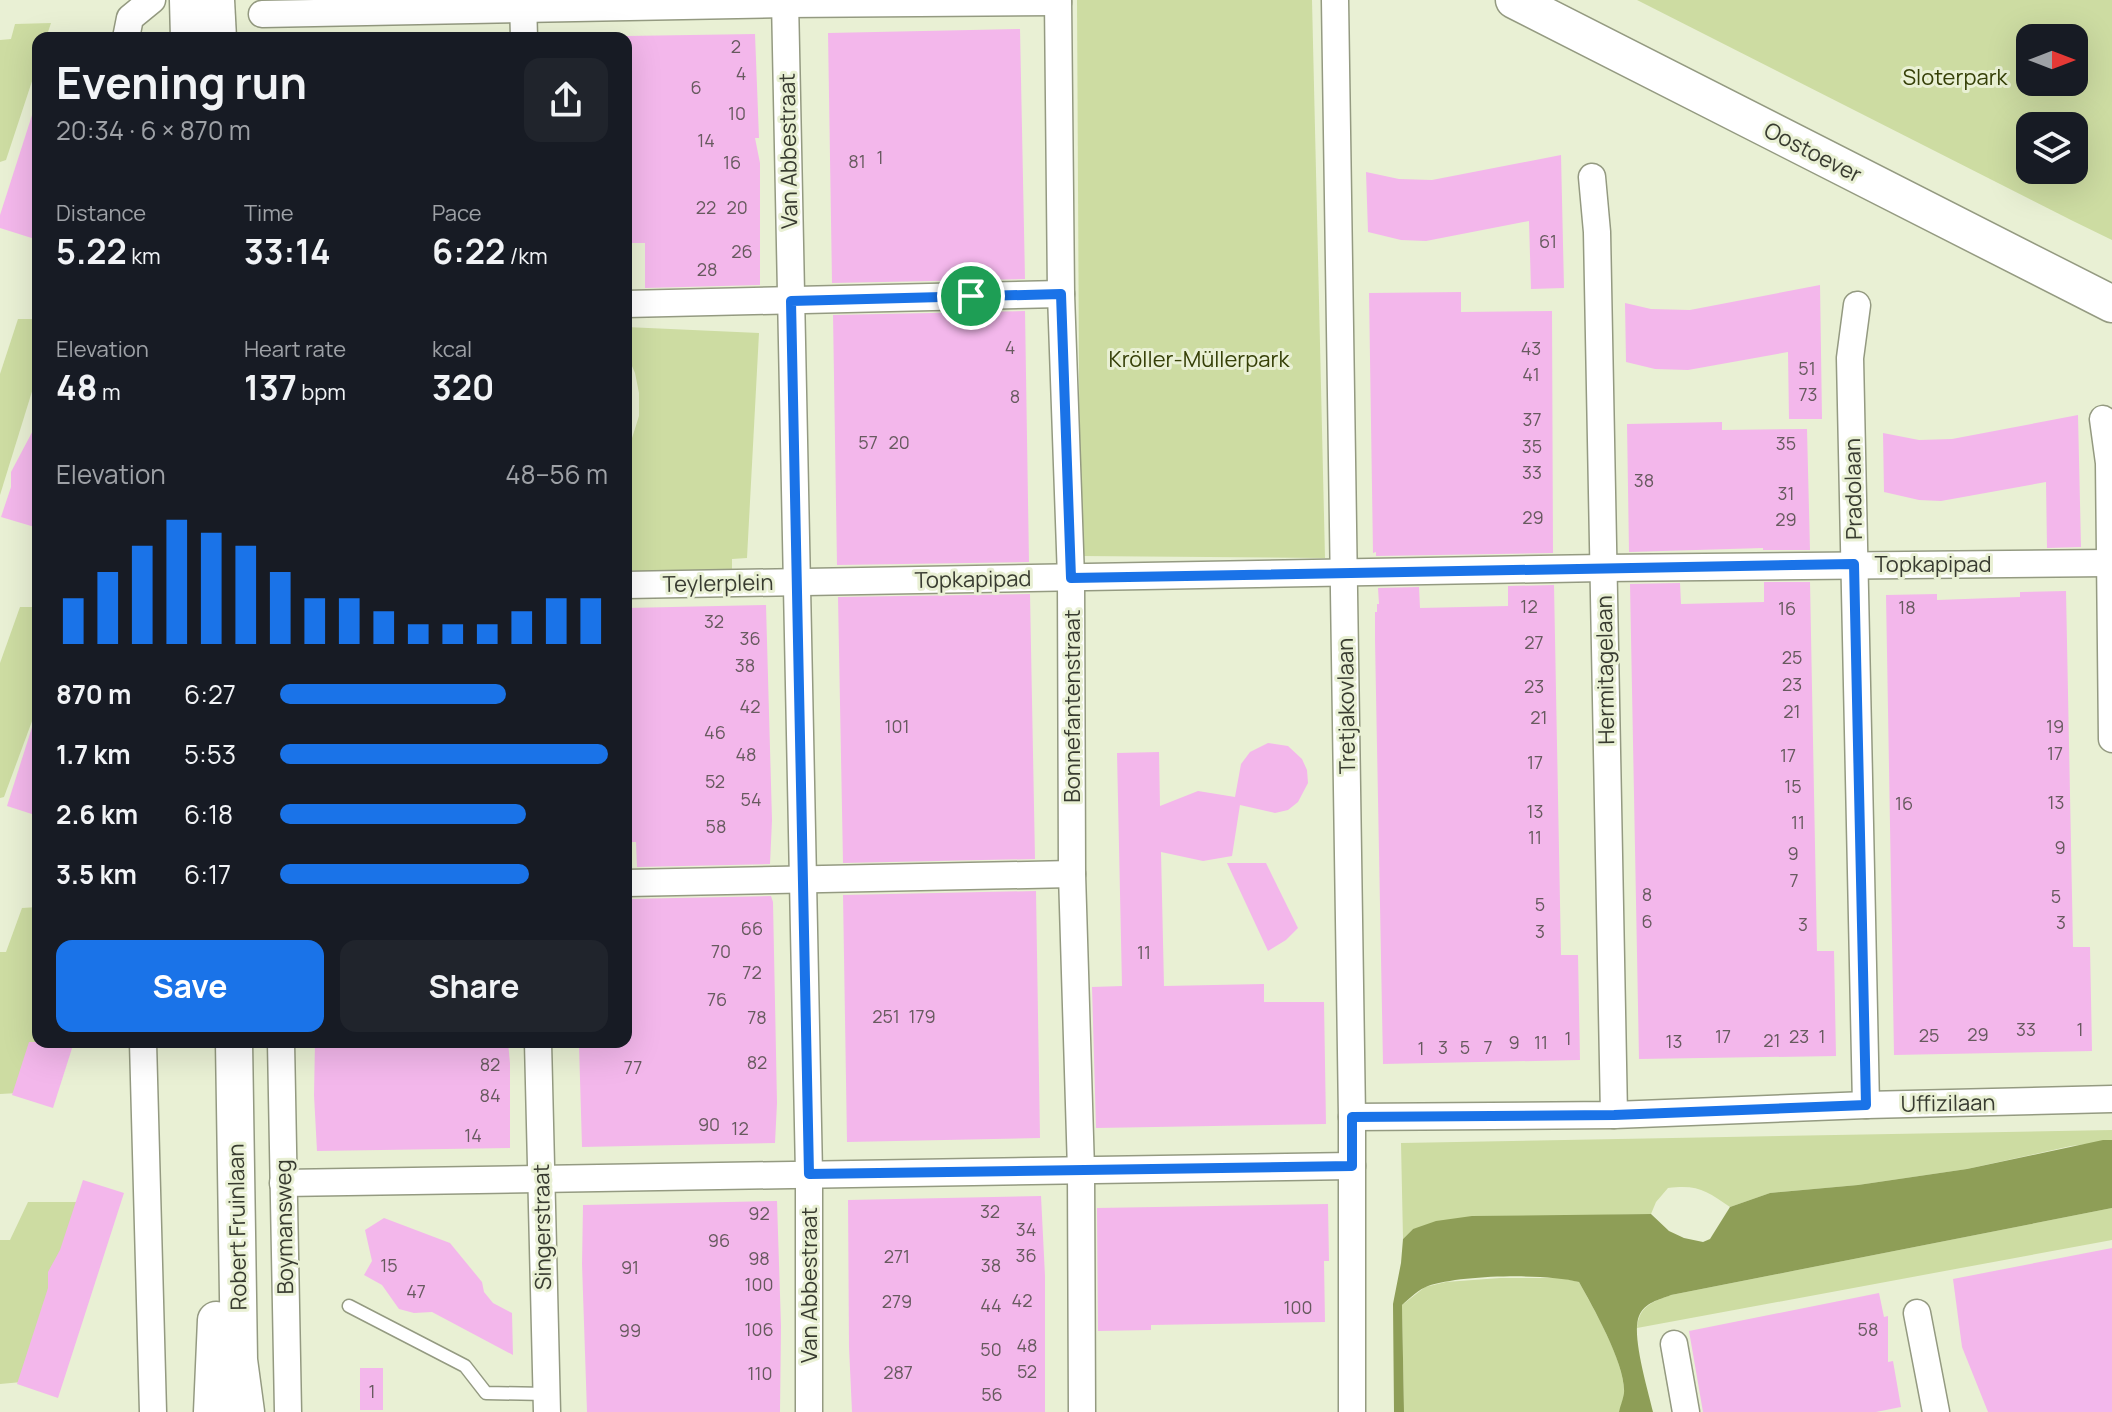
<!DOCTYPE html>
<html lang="en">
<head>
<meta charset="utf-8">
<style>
	body { margin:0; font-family:Manrope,sans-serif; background:#20242c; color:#f1f3f6; height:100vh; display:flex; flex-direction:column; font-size:30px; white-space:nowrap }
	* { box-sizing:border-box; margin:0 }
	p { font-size:26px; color:#9ea1a6 }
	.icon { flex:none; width:44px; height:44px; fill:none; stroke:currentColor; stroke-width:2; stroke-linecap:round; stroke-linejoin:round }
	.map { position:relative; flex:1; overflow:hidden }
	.drawer { position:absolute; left:32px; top:32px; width:600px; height:1016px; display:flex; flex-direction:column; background:#171b24; border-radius:16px; box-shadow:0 8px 32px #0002 }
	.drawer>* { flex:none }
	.needle { width:52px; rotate:90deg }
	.fabs { position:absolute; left:2016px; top:24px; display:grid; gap:16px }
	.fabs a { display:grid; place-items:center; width:72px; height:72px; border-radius:16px; background:#171b24; box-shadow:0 8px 32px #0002; font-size:40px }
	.pin { position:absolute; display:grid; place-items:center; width:68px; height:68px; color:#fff; margin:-34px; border:4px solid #fff; border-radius:50%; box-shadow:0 2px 8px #0007 }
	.round { display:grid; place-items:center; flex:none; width:84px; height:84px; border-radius:16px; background:#20242c }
	.headline { display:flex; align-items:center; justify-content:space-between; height:136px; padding:0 24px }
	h1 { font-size:44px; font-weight:700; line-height:60px }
	.metrics { display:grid; grid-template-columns:repeat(3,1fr); gap:12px; height:136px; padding:8px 24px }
	.metrics div { display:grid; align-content:center }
	.metrics b { font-size:34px; font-weight:700 }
	.metrics small { font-size:22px; font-weight:400 }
	.metrics p { font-size:22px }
	.chart { height:224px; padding:16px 24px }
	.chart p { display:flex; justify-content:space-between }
	.chart svg { width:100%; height:144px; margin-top:8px; stroke:#1a73e8; stroke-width:6 }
	.action { display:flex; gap:16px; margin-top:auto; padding:16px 24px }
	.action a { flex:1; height:92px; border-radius:16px; background:#1a73e8; color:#fff; font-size:32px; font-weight:700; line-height:92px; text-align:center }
	.action a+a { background:#20242c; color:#f1f3f6 }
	ul { padding:0 24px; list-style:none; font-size:26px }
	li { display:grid; grid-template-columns:128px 96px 1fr; align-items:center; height:60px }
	li i { height:20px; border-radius:10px; background:#1a73e8 }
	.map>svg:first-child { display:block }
</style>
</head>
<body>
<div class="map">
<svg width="2112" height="1412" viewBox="0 0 2112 1412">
	<rect width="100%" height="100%" fill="#e9f0d4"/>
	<g fill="#cddca2" fill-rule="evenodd">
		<path d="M1077,0H1312L1325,558L1080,556Z"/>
		<path d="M1637,0H2112V240L2073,221ZM2030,38H2074V82H2030ZM2030,126H2074V170H2030Z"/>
		<path d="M51,23L46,38H38V63L6,160L0,162V40L11,39L15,24Z"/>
		<path d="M18,319H38V372L0,495V374Z"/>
		<path d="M626,327L759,333L747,558L732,559V577L626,570V457L639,416V393L635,373L626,352Z"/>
		<path d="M20,607H38V705L4,797L0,798V663Z"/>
		<path d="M38,907V1033L18,1093L0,1094V952H6L22,908Z"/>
		<path d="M2112,1130V1141L2071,1146L1967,1169L1858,1185L1770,1193L1730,1207C1707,1191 1698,1184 1668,1188L1656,1202L1651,1214L1562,1216L1413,1229L1403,1239L1401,1143Z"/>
		<path d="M28,1202H82L22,1382L0,1384V1240H10Z"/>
		<path d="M2112,1208V1240L1637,1328C1639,1306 1652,1302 1671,1295Z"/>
		<path d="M1500,1278H1562L1579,1282C1594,1310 1625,1362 1624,1393C1623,1399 1621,1406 1620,1412H1404L1402,1305L1425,1287L1446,1282Z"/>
	</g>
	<path fill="#8e9e57" d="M2103,1140H2112V1208L1671,1295C1659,1300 1645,1302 1639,1316C1631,1335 1648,1390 1653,1412H1619C1620,1406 1623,1400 1624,1393C1626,1365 1593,1307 1579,1282C1546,1273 1460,1275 1428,1286C1419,1289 1410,1298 1402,1305L1404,1412H1394L1393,1304L1401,1263L1403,1239L1413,1229L1436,1221L1472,1216L1651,1214L1669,1231L1684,1238L1703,1242L1710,1239L1730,1207L1770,1193L1858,1185L1967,1169Z"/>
	<g fill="#f3b7eb">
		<path d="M1020,29L1025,279L832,283L828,33Z"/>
		<path d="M755,34L759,138H755L760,163V285L645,288V243H626V36Z"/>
		<path d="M33,112L38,113V240L0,228V215Z"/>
		<path d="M1561,155L1564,288L1531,289L1529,221L1426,241L1401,240L1368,232L1366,172L1399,179L1432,180Z"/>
		<path d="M1820,285L1822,419H1789L1788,352L1688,370L1655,369L1626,362L1625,303L1651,309L1690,310Z"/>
		<path d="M1461,292V312L1552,311L1553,553L1376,556V552L1373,553L1369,293Z"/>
		<path d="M1025,311L1029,562L837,565L833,315Z"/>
		<path d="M2078,415L2081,547L2047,548L2046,482L1941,501L1919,500L1884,492L1883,433L1919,440L1952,439Z"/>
		<path d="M38,421V528L1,517L11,487V472Z"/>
		<path d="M1722,422V430L1807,429L1810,550H1763V548L1629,552L1627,424Z"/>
		<path d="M1764,582H1810L1817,951H1834L1836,1056L1639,1059L1630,584L1680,583L1681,604L1764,602Z"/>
		<path d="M1554,585L1561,955H1578L1580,1060L1383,1064L1375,640V612H1377V604H1379L1378,588L1419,587L1420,608L1508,606V586Z"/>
		<path d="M2066,591L2073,947H2090L2092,1051L1894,1055L1886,595L1937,594V600L2020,597V592Z"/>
		<path d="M1030,594L1035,859L843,863L838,597Z"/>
		<path d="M766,605L772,820L770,864L637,867L636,842H626V608Z"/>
		<path d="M33,724L38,725V816L7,806Z"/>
		<path d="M1268,743L1288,746L1302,759L1307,770L1308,783L1298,802L1288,810L1275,813L1240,805L1232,856L1203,861L1161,852L1164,986L1264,984V1002H1324L1326,1124L1096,1128L1092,987L1122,986L1117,753L1159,752L1160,806L1198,791L1235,797L1241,764L1250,752Z"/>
		<path d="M1227,863H1266L1298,928L1286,940L1268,951Z"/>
		<path d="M1036,891L1040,1138L847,1142L843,895Z"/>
		<path d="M771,896L773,902L777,1103L775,1143L582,1147L579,1045L581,1042H626V899Z"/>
		<path d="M29,1042H74L53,1108L12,1095Z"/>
		<path d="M315,1042H508L510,1063V1148L317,1151L314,1095Z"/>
		<path d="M83,1180L124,1193L58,1398L17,1384L48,1288V1272L60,1250Z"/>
		<path d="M1041,1196L1045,1276V1412H852L849,1347L848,1200Z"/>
		<path d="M777,1201L781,1326L780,1412H587L582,1264L583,1205Z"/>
		<path d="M1328,1204L1329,1261H1324L1325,1322L1151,1325V1330L1098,1331L1097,1208Z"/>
		<path d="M384,1218L450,1243L482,1282L484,1292L493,1303L512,1313L513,1355L432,1312L414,1313L399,1309L382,1285L364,1275L372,1261L365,1230Z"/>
		<path d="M2112,1248V1412H1988L1962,1347L1953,1279Z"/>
		<path d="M1879,1293L1884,1317L1888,1316V1362L1893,1361L1901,1407L1876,1412H1703L1689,1331Z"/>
		<rect x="360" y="1368" width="23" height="42"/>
	</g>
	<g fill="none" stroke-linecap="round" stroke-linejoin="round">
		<g stroke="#949a81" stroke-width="15">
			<path id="lane" d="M349,1306L465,1366L486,1393L547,1394"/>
		</g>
		<g stroke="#949a81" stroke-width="29">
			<g id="street">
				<path d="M523,0L524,38"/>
				<path d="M785,0L809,1174V1412"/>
				<path d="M1058,0L1061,294L1071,578L1072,874L1081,1170L1082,1412"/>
				<path d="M1335,0L1352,1117V1412"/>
				<path d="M262,14L785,4L1058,2"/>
				<path d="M126,38L130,18L152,0"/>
				<path d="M1592,177L1597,232L1614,1115"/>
				<path d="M626,304L1061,294"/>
				<path d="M1857,305L1850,358L1866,1105"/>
				<path d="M2103,419L2109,463L2112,739"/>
				<path d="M626,585L1603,568L2109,563"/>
				<path d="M626,883L1072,874"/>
				<path d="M143,1042L153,1412"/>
				<path d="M281,1042L288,1412"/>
				<path d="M538,1042L547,1412"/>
				<path d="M1352,1117L1614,1115L1866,1105L2112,1099"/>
				<path d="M283,1183L1352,1166"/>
				<path d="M1917,1313L1936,1412"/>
				<path d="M1674,1344L1686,1412"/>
			</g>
		</g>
		<g stroke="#949a81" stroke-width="39">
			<g id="secondary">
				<path d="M188,0L189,38"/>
				<path d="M216,0L218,38"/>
				<path d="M1514,0L2112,304"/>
				<path d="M234,1042L239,1360L246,1412"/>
				<path d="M212,1412L216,1320"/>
			</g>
		</g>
		<use href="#lane" stroke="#fff" stroke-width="12"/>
		<use href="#street" stroke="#fff" stroke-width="26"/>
		<use href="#secondary" stroke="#fff" stroke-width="36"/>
	</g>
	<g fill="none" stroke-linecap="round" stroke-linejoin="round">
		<g stroke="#fff" stroke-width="16">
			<path id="route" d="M1061,294L1071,578L1854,564L1866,1105L1614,1115L1352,1117V1166L809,1174L791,301Z"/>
		</g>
		<use href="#route" stroke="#1a73e8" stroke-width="10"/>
	</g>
	<g text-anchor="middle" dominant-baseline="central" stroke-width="6" stroke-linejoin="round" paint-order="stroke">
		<g font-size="18" fill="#675a5f">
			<text x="736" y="46">2</text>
			<text x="741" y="73">4</text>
			<text x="696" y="87">6</text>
			<text x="737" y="113">10</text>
			<text x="706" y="140">14</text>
			<text x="880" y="157">1</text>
			<text x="857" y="161">81</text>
			<text x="732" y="162">16</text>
			<text x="706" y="207">22</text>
			<text x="737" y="207">20</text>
			<text x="1548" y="241">61</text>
			<text x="742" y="251">26</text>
			<text x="707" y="269">28</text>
			<text x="1010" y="347">4</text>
			<text x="1531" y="348">43</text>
			<text x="1807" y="368">51</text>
			<text x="1531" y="374">41</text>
			<text x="1808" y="394">73</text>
			<text x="1015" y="396">8</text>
			<text x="1532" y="419">37</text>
			<text x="868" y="442">57</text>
			<text x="899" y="442">20</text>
			<text x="1786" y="443">35</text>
			<text x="1532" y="446">35</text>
			<text x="1532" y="472">33</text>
			<text x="1644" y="480">38</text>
			<text x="1786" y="493">31</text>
			<text x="1533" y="517">29</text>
			<text x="1786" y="519">29</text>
			<text x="1529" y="606">12</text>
			<text x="1907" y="607">18</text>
			<text x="1787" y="608">16</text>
			<text x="714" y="621">32</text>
			<text x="750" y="638">36</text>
			<text x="1534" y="642">27</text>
			<text x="1792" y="657">25</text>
			<text x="745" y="665">38</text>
			<text x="1792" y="684">23</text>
			<text x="1534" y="686">23</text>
			<text x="750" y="706">42</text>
			<text x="1792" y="711">21</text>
			<text x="1539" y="717">21</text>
			<text x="897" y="726">101</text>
			<text x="2055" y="726">19</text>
			<text x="715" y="732">46</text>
			<text x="2055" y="753">17</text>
			<text x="746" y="754">48</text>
			<text x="1788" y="755">17</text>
			<text x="1535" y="762">17</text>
			<text x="715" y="781">52</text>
			<text x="1793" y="786">15</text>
			<text x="751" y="799">54</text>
			<text x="2056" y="802">13</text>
			<text x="1904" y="803">16</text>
			<text x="1535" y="811">13</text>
			<text x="1798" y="822">11</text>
			<text x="716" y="826">58</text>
			<text x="1535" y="837">11</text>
			<text x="2060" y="847">9</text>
			<text x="1793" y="853">9</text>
			<text x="1794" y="880">7</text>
			<text x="1647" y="894">8</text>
			<text x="2056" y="896">5</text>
			<text x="1540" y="904">5</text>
			<text x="1647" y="921">6</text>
			<text x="2061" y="922">3</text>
			<text x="1803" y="924">3</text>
			<text x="752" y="928">66</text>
			<text x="1540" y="931">3</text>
			<text x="721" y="951">70</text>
			<text x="1144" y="952">11</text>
			<text x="752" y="972">72</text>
			<text x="717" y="999">76</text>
			<text x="886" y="1016">251</text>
			<text x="922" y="1016">179</text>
			<text x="757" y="1017">78</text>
			<text x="2026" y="1029">33</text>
			<text x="2080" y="1029">1</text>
			<text x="1978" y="1034">29</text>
			<text x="1929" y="1035">25</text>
			<text x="1723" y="1036">17</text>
			<text x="1799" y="1036">23</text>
			<text x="1822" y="1036">1</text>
			<text x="1568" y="1038">1</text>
			<text x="1772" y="1040">21</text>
			<text x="1674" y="1041">13</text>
			<text x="1514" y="1042">9</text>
			<text x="1541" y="1042">11</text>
			<text x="1443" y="1047">3</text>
			<text x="1465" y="1047">5</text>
			<text x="1488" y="1047">7</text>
			<text x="1421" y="1048">1</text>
			<text x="757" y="1062">82</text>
			<text x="490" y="1064">82</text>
			<text x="633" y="1067">77</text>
			<text x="490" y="1095">84</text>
			<text x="709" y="1124">90</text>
			<text x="740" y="1128">12</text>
			<text x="473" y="1135">14</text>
			<text x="990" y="1211">32</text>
			<text x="759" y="1213">92</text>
			<text x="1026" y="1229">34</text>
			<text x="719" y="1240">96</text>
			<text x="1026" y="1255">36</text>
			<text x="897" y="1256">271</text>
			<text x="759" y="1258">98</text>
			<text x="389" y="1265">15</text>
			<text x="991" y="1265">38</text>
			<text x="630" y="1267">91</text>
			<text x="759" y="1284">100</text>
			<text x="416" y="1291">47</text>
			<text x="1022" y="1300">42</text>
			<text x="897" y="1301">279</text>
			<text x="991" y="1305">44</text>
			<text x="1298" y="1307">100</text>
			<text x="759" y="1329">106</text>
			<text x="1868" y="1329">58</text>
			<text x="630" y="1330">99</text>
			<text x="1027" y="1345">48</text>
			<text x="991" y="1349">50</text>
			<text x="1027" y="1371">52</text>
			<text x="898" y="1372">287</text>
			<text x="760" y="1373">110</text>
			<text x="372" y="1391">1</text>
			<text x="992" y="1394">56</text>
		</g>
		<g font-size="22" fill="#353f07" stroke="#e9f0d4">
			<text x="1955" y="77">Sloterpark</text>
			<text x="1199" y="359">Kröller-Müllerpark</text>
		</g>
		<g font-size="22" fill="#383b30" stroke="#e9f0d4">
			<text transform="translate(788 151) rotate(-91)">Van Abbestraat</text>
			<text transform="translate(1813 152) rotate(27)">Oostoever</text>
			<text transform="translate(1853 489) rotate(-91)">Pradolaan</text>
			<text x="1933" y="564">Topkapipad</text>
			<text transform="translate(973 579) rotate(-1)">Topkapipad</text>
			<text transform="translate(718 583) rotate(-1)">Teylerplein</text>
			<text transform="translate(1605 670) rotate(-91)">Hermitagelaan</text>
			<text transform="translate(1072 706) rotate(-90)">Bonnefantenstraat</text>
			<text transform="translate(1346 706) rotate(-91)">Tretjakovlaan</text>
			<text transform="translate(1948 1103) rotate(-1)">Uffizilaan</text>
			<text transform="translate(237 1227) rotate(-91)">Robert Fruinlaan</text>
			<text transform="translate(284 1227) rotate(-91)">Boymansweg</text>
			<text transform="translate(542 1227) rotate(-91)">Singerstraat</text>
			<text transform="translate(809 1285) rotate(-90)">Van Abbestraat</text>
		</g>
	</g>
</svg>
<div class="fabs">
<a><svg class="needle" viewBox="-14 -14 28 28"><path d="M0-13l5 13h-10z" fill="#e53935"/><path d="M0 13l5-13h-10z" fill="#9ea1a6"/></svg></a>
<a><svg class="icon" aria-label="layers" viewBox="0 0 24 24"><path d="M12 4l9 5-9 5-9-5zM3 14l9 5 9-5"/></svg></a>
</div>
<div class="pin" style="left:971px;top:296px;background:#1e9e55"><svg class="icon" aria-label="arrive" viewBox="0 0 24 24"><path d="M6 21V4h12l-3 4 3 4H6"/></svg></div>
<section class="drawer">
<div class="headline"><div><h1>Evening run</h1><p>20:34 · 6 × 870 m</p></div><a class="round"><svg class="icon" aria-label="share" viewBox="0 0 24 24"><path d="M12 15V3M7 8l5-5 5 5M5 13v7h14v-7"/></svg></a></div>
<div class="metrics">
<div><p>Distance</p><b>5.22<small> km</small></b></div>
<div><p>Time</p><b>33:14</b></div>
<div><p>Pace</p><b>6:22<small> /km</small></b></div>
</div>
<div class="metrics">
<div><p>Elevation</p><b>48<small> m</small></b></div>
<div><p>Heart rate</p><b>137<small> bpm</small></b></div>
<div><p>kcal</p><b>320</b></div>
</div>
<div class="chart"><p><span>Elevation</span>48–56 m</p>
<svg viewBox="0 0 160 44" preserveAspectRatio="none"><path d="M5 44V30M15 44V22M25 44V14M35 44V6M45 44V10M55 44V14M65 44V22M75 44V30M85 44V30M95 44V34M105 44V38M115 44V38M125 44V38M135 44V34M145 44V30M155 44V30"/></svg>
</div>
<ul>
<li><b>870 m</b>6:27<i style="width:69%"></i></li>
<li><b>1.7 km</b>5:53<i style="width:100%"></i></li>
<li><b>2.6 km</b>6:18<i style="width:75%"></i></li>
<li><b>3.5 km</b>6:17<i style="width:76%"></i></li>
</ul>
<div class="action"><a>Save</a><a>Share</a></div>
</section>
</div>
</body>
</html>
